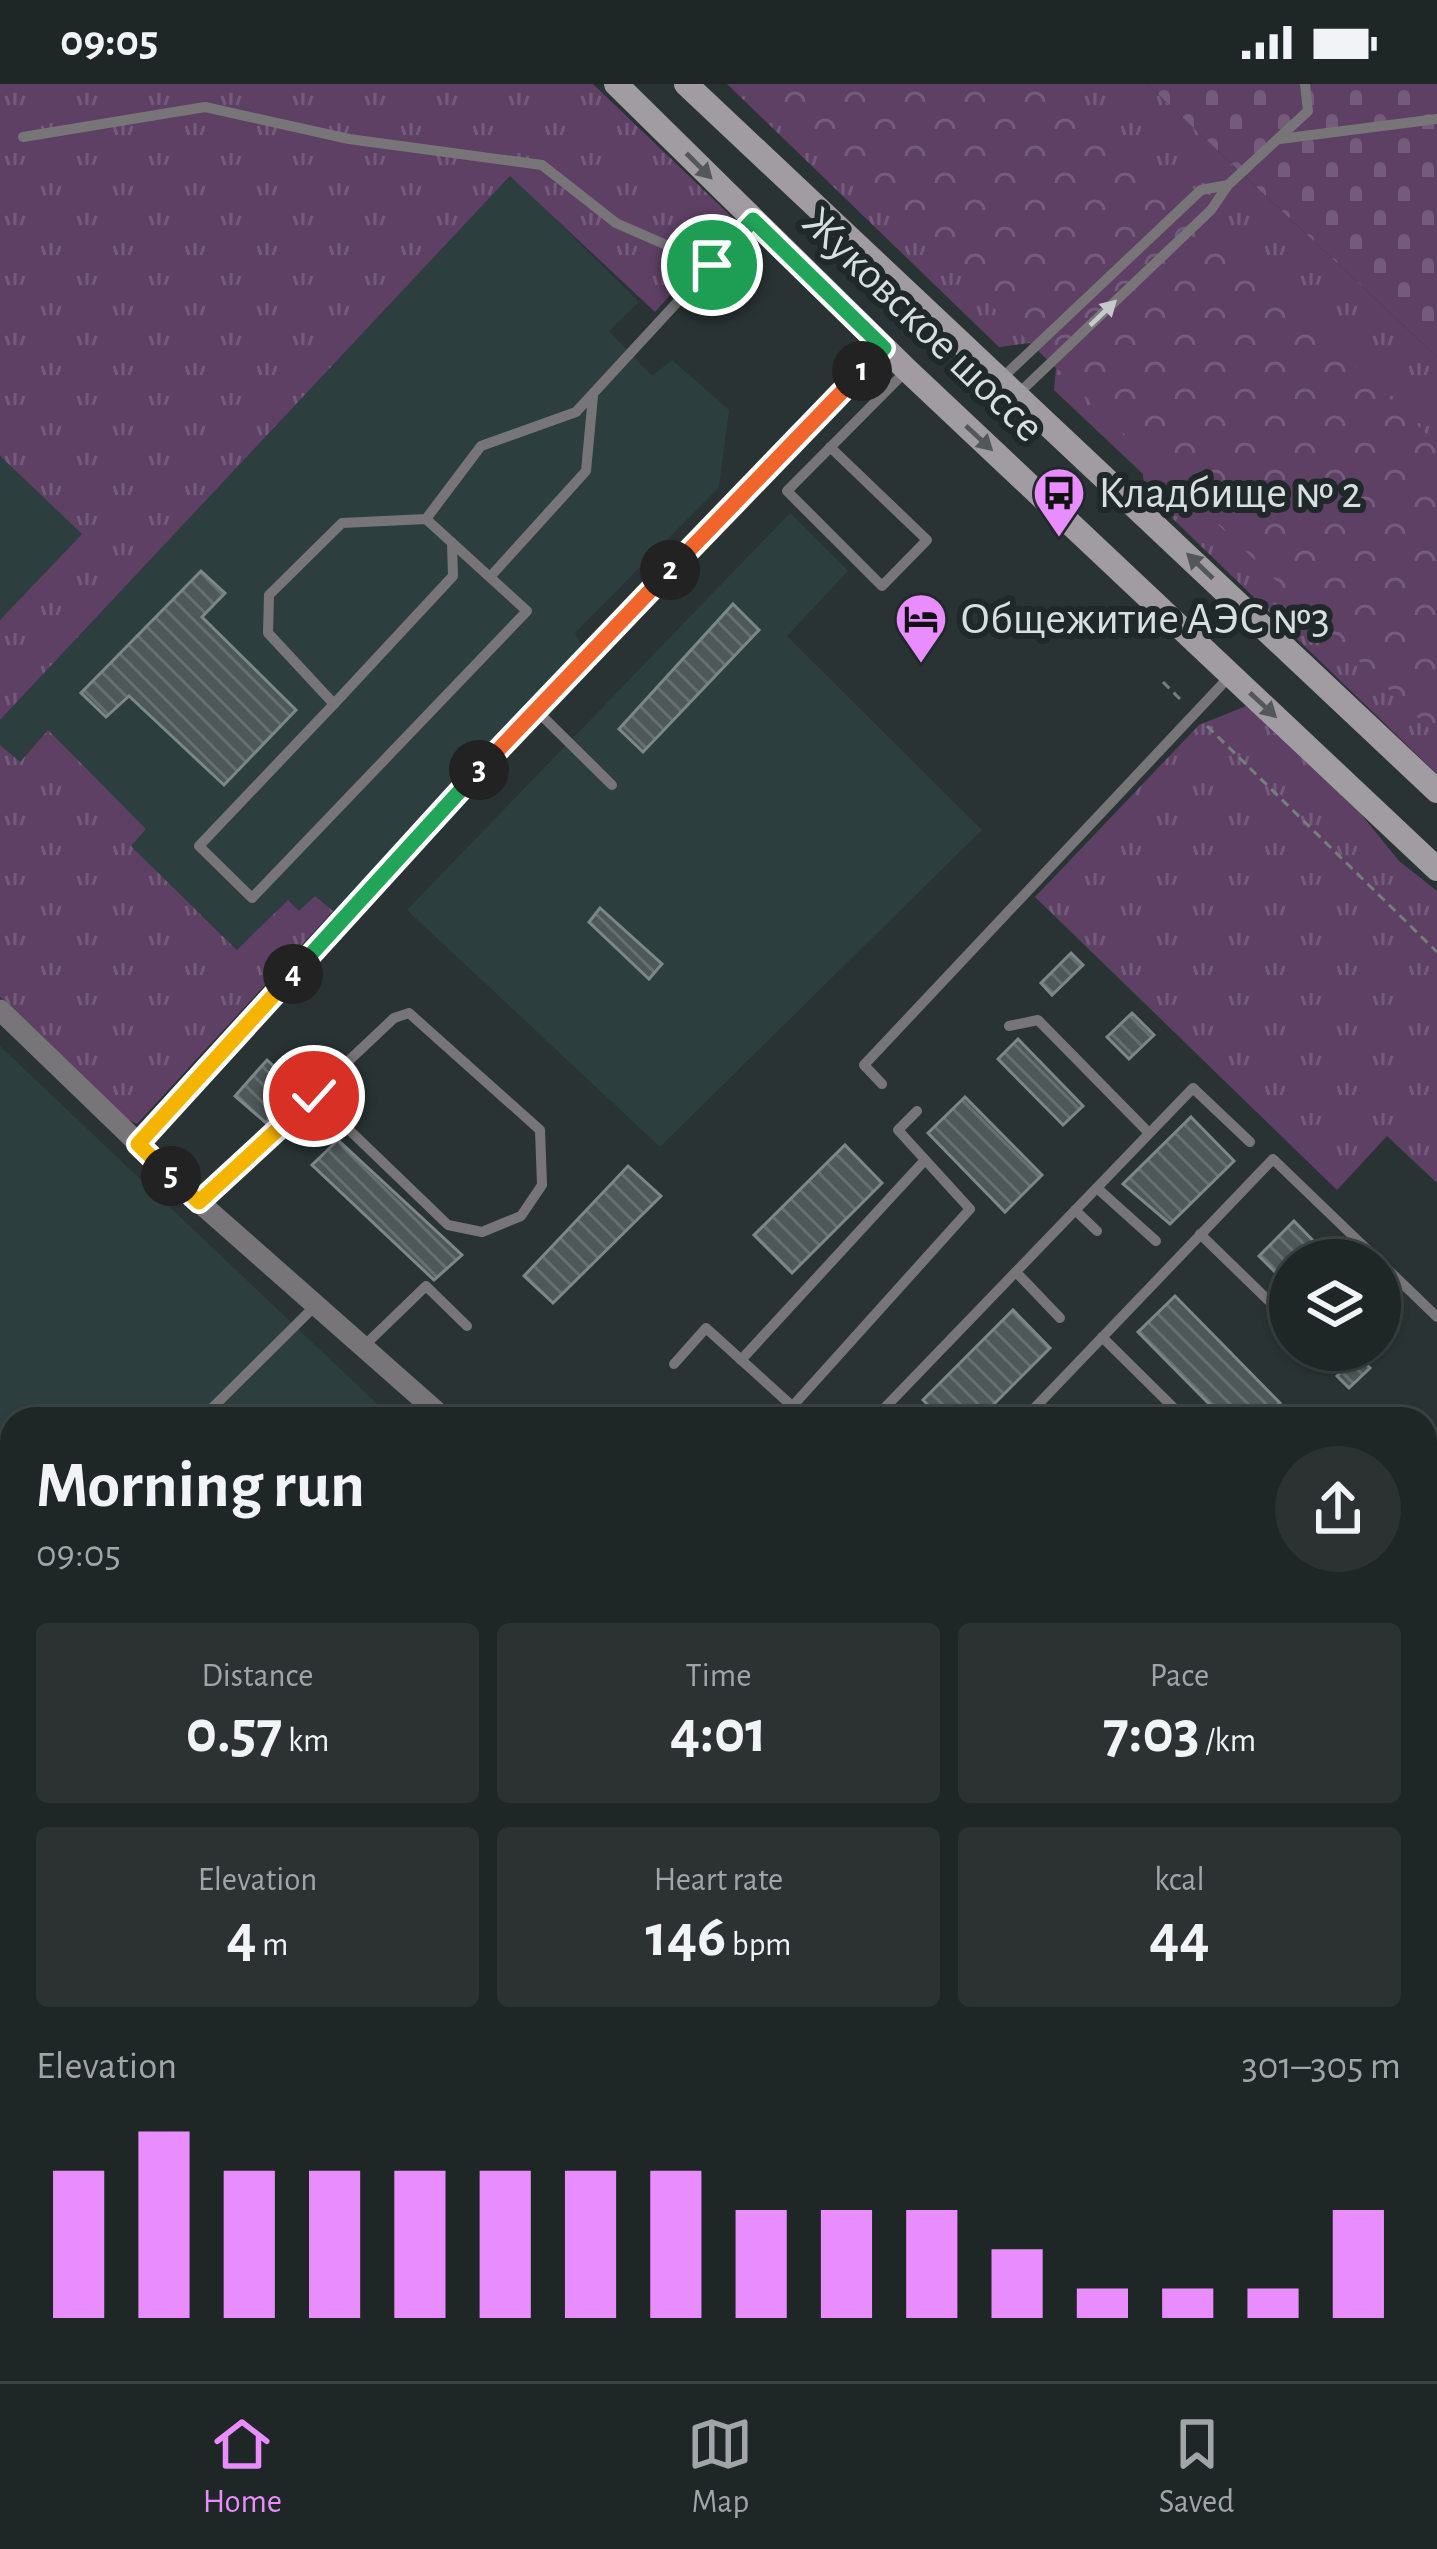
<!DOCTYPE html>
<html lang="en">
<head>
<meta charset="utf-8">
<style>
	body { margin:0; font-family:"Alegreya Sans",sans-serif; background:#2c3232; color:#f1f3f6; height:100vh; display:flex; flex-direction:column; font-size:45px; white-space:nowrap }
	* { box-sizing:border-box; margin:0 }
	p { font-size:39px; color:#a1a5a7 }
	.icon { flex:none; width:66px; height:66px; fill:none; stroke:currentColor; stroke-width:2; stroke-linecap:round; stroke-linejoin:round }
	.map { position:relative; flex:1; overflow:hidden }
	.drawer { position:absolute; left:0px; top:1323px; width:1437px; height:975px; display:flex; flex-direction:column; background:#1f2626; border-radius:36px 36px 0 0; box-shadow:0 3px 9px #0004,0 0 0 3px #3c4343 }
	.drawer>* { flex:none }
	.controls { position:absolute; left:1269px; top:1155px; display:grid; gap:24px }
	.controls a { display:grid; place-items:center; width:132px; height:132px; border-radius:50%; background:#1f2626; box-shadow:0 3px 9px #0004,0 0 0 3px #3c4343; font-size:60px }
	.pin { position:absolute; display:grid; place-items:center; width:102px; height:102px; color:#fff; margin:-51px; border:6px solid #fff; border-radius:50%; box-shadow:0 3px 12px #0007 }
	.km { position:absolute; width:60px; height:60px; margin:-30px; border-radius:50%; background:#222; color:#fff; font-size:33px; line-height:60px; text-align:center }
	.round { display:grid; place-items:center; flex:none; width:126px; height:126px; border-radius:63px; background:#2c3232 }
	.head { display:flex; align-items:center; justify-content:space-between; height:204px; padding:0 36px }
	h1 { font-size:66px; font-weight:700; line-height:90px }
	.stats { display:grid; grid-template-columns:repeat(3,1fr); gap:18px; height:204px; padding:12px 36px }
	.stats div { display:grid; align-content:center; border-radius:12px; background:#2c3232; text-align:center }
	.stats b { font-size:60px; font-weight:700 }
	.stats small { font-size:33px; font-weight:400 }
	.stats p { font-size:33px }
	.chart { height:336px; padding:24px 36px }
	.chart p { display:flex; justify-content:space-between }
	.chart svg { width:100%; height:216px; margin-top:12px; stroke:#e98dfe; stroke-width:6 }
	.status { display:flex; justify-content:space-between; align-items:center; height:84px; padding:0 60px; background:#1f2626; direction:ltr }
	.status svg { height:33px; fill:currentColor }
	.dock { display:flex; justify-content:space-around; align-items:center; height:168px; border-top:3px solid #3c4343; background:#1f2626; font-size:33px; color:#a1a5a7 }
	.dock a { display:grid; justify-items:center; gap:6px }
	.dock .current { color:#e98dfe }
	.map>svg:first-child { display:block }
</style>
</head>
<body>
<div class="status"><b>09:05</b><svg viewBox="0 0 49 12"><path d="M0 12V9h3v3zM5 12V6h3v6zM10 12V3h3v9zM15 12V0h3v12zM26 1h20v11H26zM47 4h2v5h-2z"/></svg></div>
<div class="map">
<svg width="1437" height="2297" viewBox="0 0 1437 2297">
	<defs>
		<pattern id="grass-tufts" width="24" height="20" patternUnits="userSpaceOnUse" patternTransform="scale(3)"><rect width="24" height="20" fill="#5e4065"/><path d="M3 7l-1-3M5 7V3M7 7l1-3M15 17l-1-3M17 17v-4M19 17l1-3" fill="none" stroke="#745b7b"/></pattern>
		<pattern id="forest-crowns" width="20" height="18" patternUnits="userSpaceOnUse" patternTransform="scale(3)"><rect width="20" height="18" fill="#5e4065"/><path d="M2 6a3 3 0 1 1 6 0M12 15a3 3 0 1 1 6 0" fill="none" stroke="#745b7b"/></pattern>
		<pattern id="cemetery-stones" width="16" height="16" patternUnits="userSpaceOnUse" patternTransform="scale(3)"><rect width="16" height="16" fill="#5e4065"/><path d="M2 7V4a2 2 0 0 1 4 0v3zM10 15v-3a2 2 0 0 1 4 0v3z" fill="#745b7b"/></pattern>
		<pattern id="building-back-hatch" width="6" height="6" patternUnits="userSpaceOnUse" patternTransform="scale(3)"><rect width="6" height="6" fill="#4e5859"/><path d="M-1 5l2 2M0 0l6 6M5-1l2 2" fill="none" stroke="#677070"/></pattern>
	</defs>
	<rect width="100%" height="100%" fill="#293333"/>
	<g fill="#2d3e3f">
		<path d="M511,91L639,218L609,247L652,292L672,276L729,326L719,403L575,549L585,567L333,827L315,812L299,828L287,816L238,866L131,762L146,745L47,647L19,679L0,661V636Z"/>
		<path d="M0,372L82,450L0,536Z"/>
		<path d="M790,429L848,487L787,552L982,746L660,1063L407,826Z"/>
		<path d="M0,962L393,1335H12V2286H839L829,2297H0Z"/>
		<path d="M1437,1955V2237L1425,2225V1968Z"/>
	</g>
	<g fill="url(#grass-tufts)">
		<path d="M0,0H593L736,137L655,228L510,92L0,636V536L82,450L0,372Z"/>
		<path d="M727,0H1147L1437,273V690L1144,407L1143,390L1054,306L1056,284L1030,259L999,263Z"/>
		<path d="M1246,622L1361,730L1399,777L1437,807V1099L1387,1052L1337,1106L1035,813L1199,641Z"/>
		<path d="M48,646L146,745L131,762L237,866L288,816L299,827L315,812L333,827L137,1040L125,1034L0,913V661L20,678Z"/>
	</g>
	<path fill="url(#forest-crowns)" d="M762,0H1063L1437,360V652Z"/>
	<path fill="url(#cemetery-stones)" d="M1147,0H1437V273Z"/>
	<g fill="url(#building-back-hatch)" stroke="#7c8787" stroke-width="3">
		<path d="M201,487L225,509L202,533L296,626L224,701L129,612L106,633L81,609Z"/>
		<path d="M733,520L759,546L643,668L619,645Z"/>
		<path d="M600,824L662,880L649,895L589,838Z"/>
		<path d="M1071,869L1083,881L1052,911L1041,899Z"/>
		<path d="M1132,929L1154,951L1129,975L1107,953Z"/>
		<path d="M1018,955L1083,1022L1063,1041L998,975Z"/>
		<path d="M267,976L297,1003L266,1039L235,1012Z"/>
		<path d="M965,1013L1042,1091L1005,1128L928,1049Z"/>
		<path d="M1191,1033L1234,1077L1170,1140L1123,1100Z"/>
		<path d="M338,1056L462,1171L434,1196L312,1081Z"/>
		<path d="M845,1061L882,1099L792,1189L754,1151Z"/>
		<path d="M628,1082L661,1112L553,1219L524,1192Z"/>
		<path d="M1294,1137L1332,1176H1290V1203L1259,1172Z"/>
		<path d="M1175,1212L1280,1319L1264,1335H1224L1138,1248Z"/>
		<path d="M1013,1226L1050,1264L979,1335H942L923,1316Z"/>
		<path d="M1358,1272L1370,1284L1349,1304L1337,1292Z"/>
	</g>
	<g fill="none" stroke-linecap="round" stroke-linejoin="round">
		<g stroke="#757d7d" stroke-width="3" stroke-dasharray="9 6" stroke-linecap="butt">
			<path d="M1163,598L1183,618"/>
			<path d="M1207,642L1437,868"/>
			<path d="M1425,1658L1437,1645"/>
			<path d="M820,2297L831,2286"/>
		</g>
		<g stroke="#787578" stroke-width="10">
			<path d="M23,53L205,23L349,55L542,81L616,139L712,181"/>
			<path d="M1280,55L1437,35"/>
			<path d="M1002,294L1201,106L1228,101L1308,27L1305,0"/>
			<path d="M1019,309L1211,126L1228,101"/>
			<path d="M830,363L927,456L882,502L787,407L907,286"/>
			<path d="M426,435L527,527L252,814L199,762L334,620L268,549L269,511L342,439L426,435L481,362L576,328L753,136"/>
			<path d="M490,493L586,387L593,312"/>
			<path d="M334,620L453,492L452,459"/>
			<path d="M535,625L612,701"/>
			<path d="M1009,942L1038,936L1149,1049"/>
			<path d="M882,1000L864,981L1230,592"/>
			<path d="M138,1060L535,625L882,266"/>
			<path d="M1097,1104L1156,1157"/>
			<path d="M199,1118L394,934L409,929L540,1046L542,1101L521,1132L482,1148L448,1141L314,1012"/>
			<path d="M1075,1126L1097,1147"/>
			<path d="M1200,1150L1269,1217"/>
			<path d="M1380,1178L1437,1233"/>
			<path d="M1016,1188L1060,1234"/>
			<path d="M1102,1253L1185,1335"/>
			<path d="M366,1260L426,1202L467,1242"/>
			<path d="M741,1276L925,1076"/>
			<path d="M674,1280L706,1244L792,1322"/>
			<path d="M201,1335L315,1222"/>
			<path d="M781,1335L970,1125L898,1046L917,1027"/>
			<path d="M874,1335L1193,1004L1250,1058"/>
			<path d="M1024,1335L1273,1075L1378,1176"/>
			<path d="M0,1408L12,1418"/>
			<path d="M1425,1549L1437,1536"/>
			<path d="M1425,1835L1437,1846"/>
			<path d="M662,2294L682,2297"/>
			<path d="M746,2297L756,2286"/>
		</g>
		<g stroke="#787578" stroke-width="21">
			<path d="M0,926L199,1118L445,1335"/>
			<path d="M1425,1747L1437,1734"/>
			<path d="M1425,2282L1437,2294"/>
			<path d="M903,2297L914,2286"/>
		</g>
		<g stroke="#a09ca1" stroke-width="24">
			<path d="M616,0L907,286L1437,785"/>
			<path d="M686,0L1437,707"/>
		</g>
	</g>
	<defs><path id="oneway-solid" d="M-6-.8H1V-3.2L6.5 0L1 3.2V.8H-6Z" transform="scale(3)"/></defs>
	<g fill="#535759">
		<use href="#oneway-solid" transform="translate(699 82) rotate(45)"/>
		<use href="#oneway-solid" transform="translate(979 354) rotate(43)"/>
		<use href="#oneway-solid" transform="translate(1200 482) rotate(-136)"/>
		<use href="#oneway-solid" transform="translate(1263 621) rotate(43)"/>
	</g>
	<use fill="#c6caca" href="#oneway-solid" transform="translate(1103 229) rotate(-44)"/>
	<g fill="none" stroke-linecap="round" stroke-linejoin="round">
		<g stroke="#fff" stroke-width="24">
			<path id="split-1" d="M712,181L753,136L884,264L862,287"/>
		</g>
		<g stroke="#fff" stroke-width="24">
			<path id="split-2" d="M670,486L862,287"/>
		</g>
		<g stroke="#fff" stroke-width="24">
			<path id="split-3" d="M479,686L670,486"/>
		</g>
		<g stroke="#fff" stroke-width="24">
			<path id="split-4" d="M293,890L479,686"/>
		</g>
		<g stroke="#fff" stroke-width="24">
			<path id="split-5" d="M171,1092L138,1060L293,890"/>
		</g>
		<g stroke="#fff" stroke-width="24">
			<path id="split-6" d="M171,1092L199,1118L314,1012"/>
		</g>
		<use href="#split-1" stroke="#22a559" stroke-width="15"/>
		<use href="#split-2" stroke="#f0652b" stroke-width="15"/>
		<use href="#split-3" stroke="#f0652b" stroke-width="15"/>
		<use href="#split-4" stroke="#22a559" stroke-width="15"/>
		<use href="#split-5" stroke="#f5b400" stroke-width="15"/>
		<use href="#split-6" stroke="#f5b400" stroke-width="15"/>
	</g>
	<defs>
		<g id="bus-pin" transform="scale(2.7)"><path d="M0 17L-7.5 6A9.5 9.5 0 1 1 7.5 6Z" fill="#e98dfe" stroke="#202929"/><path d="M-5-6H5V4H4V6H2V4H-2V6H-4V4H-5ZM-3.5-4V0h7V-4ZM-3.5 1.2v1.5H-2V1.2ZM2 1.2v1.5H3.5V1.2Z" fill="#111"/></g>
		<g id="hotel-pin" transform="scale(2.7)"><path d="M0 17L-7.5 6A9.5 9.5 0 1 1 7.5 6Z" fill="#e98dfe" stroke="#202929"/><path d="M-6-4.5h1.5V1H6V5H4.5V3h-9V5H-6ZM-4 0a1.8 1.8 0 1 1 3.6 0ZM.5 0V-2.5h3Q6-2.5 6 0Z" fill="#111"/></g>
	</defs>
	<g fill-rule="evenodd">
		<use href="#bus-pin" x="1059" y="409"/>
		<use href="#hotel-pin" x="921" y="535"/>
	</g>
	<g text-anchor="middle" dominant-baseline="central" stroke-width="12" stroke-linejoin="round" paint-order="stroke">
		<g font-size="45" fill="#d9dfdf" stroke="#202929">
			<text transform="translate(923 241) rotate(44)">Жуковское шоссе</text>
		</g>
		<g font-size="45" fill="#d9dfdf" stroke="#202929" text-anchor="start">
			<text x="1098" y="409">Кладбище № 2</text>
			<text x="960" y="535">Общежитие АЭС №3</text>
		</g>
	</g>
</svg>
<div class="controls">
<a><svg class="icon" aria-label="layers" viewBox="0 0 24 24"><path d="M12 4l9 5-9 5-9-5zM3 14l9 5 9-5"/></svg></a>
</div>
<div class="pin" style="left:712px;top:181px;background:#1e9e55"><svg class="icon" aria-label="arrive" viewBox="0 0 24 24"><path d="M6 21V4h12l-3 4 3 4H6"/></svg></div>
<div class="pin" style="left:314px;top:1012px;background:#d93025"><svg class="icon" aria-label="check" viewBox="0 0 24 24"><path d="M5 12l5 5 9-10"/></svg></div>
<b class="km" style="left:862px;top:287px">1</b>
<b class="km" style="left:670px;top:486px">2</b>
<b class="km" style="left:479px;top:686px">3</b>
<b class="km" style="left:293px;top:890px">4</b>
<b class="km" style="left:171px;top:1092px">5</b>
<section class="drawer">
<div class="head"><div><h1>Morning run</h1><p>09:05</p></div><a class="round"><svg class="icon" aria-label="share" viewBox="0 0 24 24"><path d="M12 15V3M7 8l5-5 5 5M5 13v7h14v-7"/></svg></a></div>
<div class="stats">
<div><p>Distance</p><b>0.57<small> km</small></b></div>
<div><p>Time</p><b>4:01</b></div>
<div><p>Pace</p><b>7:03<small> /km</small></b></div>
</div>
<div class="stats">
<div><p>Elevation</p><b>4<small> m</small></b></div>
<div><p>Heart rate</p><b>146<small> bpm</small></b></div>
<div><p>kcal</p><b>44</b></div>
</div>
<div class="chart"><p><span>Elevation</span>301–305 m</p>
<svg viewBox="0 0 160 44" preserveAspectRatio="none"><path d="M5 44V14M15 44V6M25 44V14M35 44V14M45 44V14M55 44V14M65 44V14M75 44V14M85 44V22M95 44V22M105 44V22M115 44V30M125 44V38M135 44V38M145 44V38M155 44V22"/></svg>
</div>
</section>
</div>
<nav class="dock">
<a class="current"><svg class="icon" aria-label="home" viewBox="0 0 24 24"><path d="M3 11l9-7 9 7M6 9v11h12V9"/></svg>Home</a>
<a><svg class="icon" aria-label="map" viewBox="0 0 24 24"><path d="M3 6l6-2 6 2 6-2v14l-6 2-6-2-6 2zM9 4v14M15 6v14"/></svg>Map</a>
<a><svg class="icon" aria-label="saved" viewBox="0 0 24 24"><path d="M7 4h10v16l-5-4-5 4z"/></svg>Saved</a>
</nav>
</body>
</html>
